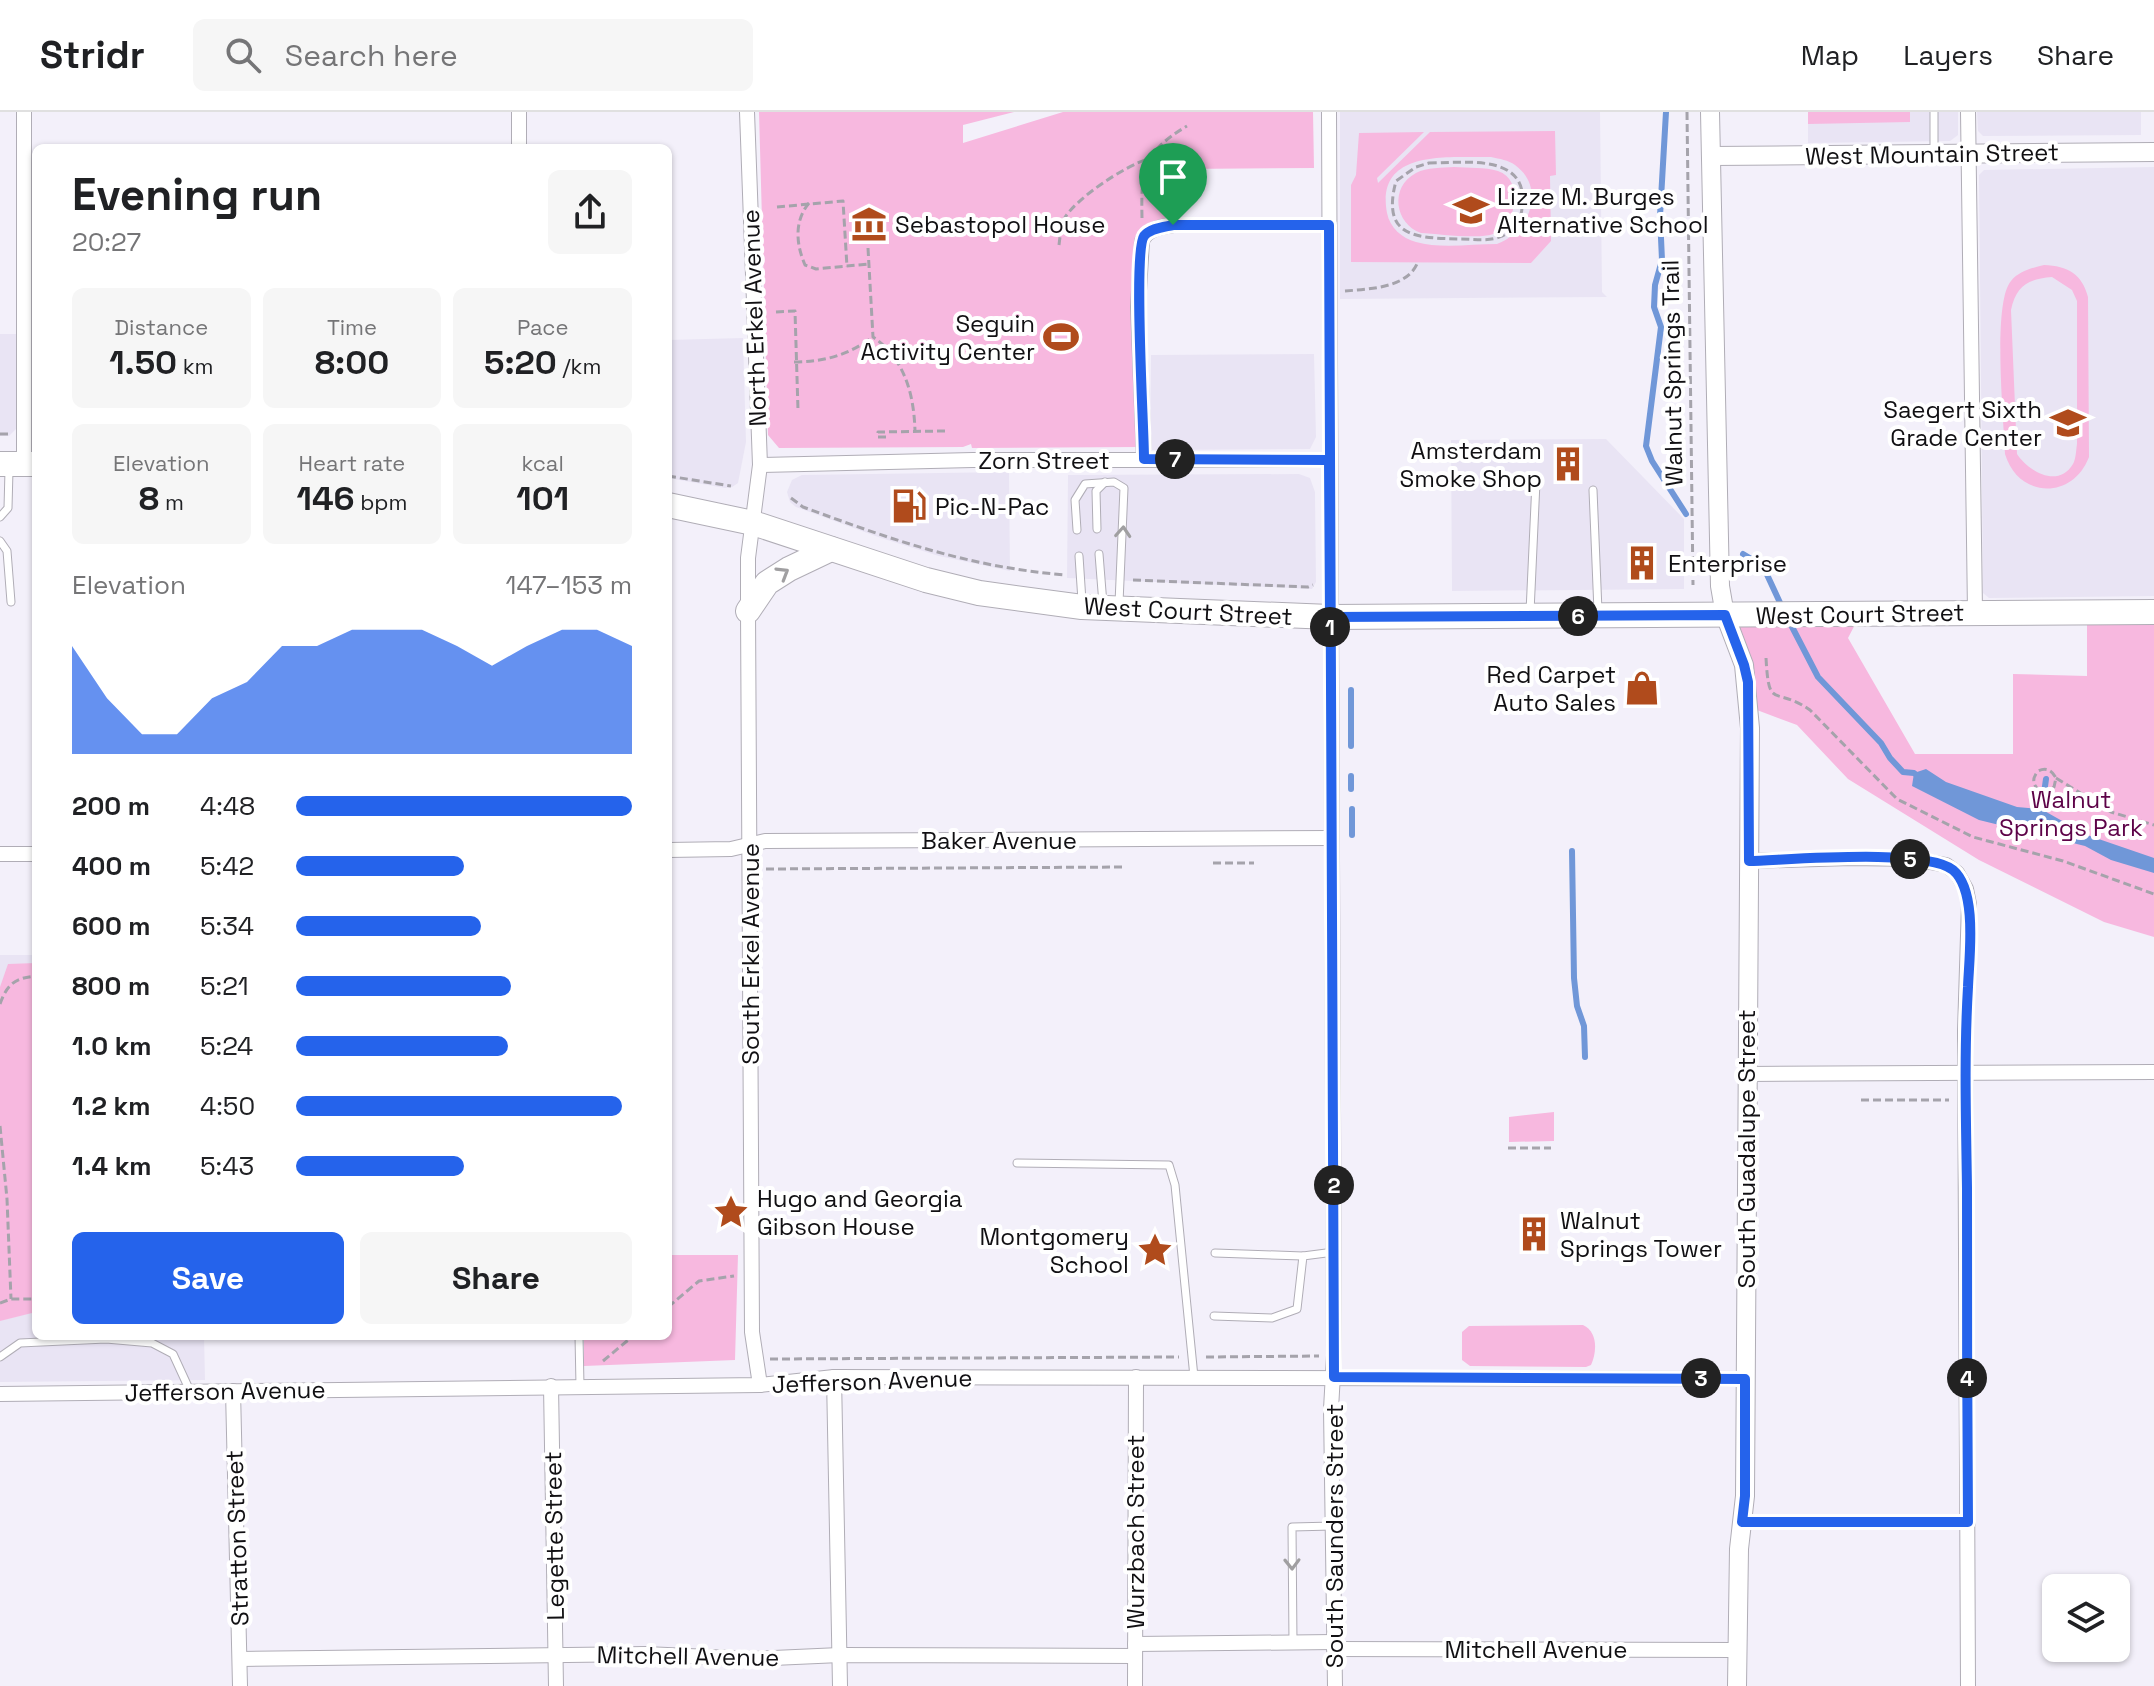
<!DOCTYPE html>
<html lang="en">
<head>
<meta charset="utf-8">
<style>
	body { margin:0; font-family:"Space Grotesk",sans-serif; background:#f6f6f6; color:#202124; height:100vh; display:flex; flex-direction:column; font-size:30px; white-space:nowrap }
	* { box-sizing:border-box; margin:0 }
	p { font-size:26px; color:#757577 }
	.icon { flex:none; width:44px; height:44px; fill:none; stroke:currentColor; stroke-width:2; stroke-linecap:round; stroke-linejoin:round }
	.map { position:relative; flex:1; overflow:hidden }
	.details { position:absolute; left:32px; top:32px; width:640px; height:1196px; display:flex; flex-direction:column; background:#fff; border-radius:12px; box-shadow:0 2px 6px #0004 }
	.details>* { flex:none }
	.controls { position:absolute; left:2042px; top:1462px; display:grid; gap:16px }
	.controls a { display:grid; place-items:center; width:88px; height:88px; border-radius:12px; background:#fff; box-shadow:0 2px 6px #0004; font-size:40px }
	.pin { position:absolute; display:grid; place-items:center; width:68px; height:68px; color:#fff; margin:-82px -34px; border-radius:50% 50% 50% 0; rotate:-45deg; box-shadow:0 0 8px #0007 }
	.pin .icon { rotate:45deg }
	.km { position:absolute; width:40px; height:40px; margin:-20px; border-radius:50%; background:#222; color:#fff; font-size:22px; line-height:40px; text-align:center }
	.round { display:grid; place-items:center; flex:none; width:84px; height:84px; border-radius:12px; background:#f6f6f6 }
	.headline { display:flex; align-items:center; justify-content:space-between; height:136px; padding:0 40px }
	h1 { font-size:44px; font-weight:700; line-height:60px }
	.figures { display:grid; grid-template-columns:repeat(3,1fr); gap:12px; height:136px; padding:8px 40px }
	.figures div { display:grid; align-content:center; border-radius:12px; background:#f6f6f6; text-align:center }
	.figures b { font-size:34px; font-weight:700 }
	.figures small { font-size:22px; font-weight:400 }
	.figures p { font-size:22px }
	.chart { height:224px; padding:16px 40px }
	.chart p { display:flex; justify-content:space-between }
	.chart svg { width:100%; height:144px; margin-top:8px; fill:#2563eb; opacity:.7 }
	.button { display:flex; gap:16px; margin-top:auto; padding:16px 40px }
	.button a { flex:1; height:92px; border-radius:12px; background:#2563eb; color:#fff; font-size:32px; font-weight:700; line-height:92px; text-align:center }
	.button a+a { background:#f6f6f6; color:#202124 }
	ul { padding:0 40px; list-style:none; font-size:26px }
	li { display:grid; grid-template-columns:128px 96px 1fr; align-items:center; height:60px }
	li i { height:20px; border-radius:10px; background:#2563eb }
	header { display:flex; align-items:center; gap:48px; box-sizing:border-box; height:112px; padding:0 40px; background:#fff; border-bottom:2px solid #e0e0e0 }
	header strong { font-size:38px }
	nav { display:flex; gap:44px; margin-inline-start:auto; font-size:28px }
	.search { width:560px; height:72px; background:#f6f6f6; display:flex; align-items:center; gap:20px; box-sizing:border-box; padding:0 28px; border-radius:12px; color:#757577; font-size:30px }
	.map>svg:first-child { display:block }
</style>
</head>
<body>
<header>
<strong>Stridr</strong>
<div class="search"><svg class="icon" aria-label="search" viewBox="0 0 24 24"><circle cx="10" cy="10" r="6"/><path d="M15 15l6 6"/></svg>Search here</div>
<nav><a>Map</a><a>Layers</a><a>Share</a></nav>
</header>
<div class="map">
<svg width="2154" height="1574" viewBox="0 0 2154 1574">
	<rect width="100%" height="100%" fill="#f3f0fa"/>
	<g fill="#e9e4f4">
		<path d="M1340,0H1600L1602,180L1607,185L1340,187Z"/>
		<path d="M1808,0H1958V23L1950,29L1808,31Z"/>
		<path d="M1977,0H2141V23L1983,24L1978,19Z"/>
		<path d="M2154,55V484L1989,486L1983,481L1979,63L1984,58Z"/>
		<path d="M0,222H17V316L9,324H0Z"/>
		<path d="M743,226L746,330L738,371L732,375L725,376L668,366V228Z"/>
		<path d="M1314,242L1316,325L1310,337L1152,338L1150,336L1151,243Z"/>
		<path d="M1606,327L1684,407V477L1452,479L1451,328Z"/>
		<path d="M1009,360L1010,459L939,444L881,426L796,395L790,390L787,380L792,368L802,363Z"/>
		<path d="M1299,362L1310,366L1315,380L1316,470L1312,477L1067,466L1068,363Z"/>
		<path d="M0,843H36V1224H204L205,1268L0,1270Z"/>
	</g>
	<g fill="#f7b8df" fill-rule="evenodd">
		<path d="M759,0H1014L963,13V31L1063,0H1313L1314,56L1182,57L1181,108L1147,113L1137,127L1138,335L972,336L971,332L963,335L779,336L768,323Z"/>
		<path d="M1808,0H1910V10L1808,12Z"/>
		<path d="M1555,19L1556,63L1550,64L1551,129L1531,151L1351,150V73L1356,63L1359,21L1424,20L1377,66L1378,71L1430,20ZM1491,45C1500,47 1508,48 1515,53C1547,76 1529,121 1497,132C1472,132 1440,137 1416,130C1402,126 1390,116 1387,101C1375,36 1450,46 1491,45Z"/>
		<path d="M1454,55C1468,56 1485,55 1498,59C1524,68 1517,110 1496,121C1482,128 1439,122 1421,121C1395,112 1389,75 1416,61C1427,55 1442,56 1454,55Z"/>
		<path d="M2044,153C2068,154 2082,162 2088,185L2089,345C2072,389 2018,386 2005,342C2004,310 1992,191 2011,169C2019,159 2032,156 2044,153ZM2052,165L2072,178L2077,189V332C2076,338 2076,347 2073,352C2058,377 2028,359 2017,342L2011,198C2016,174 2028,167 2052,165Z"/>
		<path d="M2087,500H2154V825L2104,810L1979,748L1848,667L1797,613L1749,595L1725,503L1861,501L1848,526L1915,642H2013V562L2087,564Z"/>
		<path d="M36,851V1200L0,1209V875L8,852Z"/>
		<path d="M1554,1000V1029L1509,1030V1005Z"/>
		<path d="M668,1143H738L735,1248L584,1254V1224H668Z"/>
		<path d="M1583,1213C1598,1220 1597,1240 1591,1253L1586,1255L1470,1254L1462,1248V1220L1469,1214Z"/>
	</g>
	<path fill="#7097d8" d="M1926,657L1946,670L2017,695L2041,697L2087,723L2154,746V761L2111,748L2085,734L1979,708L1912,674L1914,661Z"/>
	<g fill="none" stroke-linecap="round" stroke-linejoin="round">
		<g stroke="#7097d8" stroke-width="6">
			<path d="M1666,0L1660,104L1662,148L1655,173L1654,195L1661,215L1646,334L1652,349L1686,402"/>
			<path d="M1743,442L1763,454L1782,495"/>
			<path d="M1789,509L1818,565L1881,631L1890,646L1903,660L1914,661L1919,665"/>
			<path d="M1351,578V634"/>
			<path d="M1351,664V677"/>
			<path d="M1352,697V723"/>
			<path d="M2041,703L2046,667"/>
			<path d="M1572,739L1574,866L1577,894L1584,914L1585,945"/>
		</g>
		<g stroke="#b0adb6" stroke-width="9">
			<g id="service">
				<path d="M1934,40V0"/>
				<path d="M1593,378L1598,499"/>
				<path d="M0,405L8,396L9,358"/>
				<path d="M1097,417L1096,379L1105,370"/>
				<path d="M1077,418L1075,388L1085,372L1114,370L1124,376L1119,491"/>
				<path d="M0,429L7,439L11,490"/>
				<path d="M1099,442L1103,492"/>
				<path d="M1079,444L1082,489"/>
				<path d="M1530,500L1536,370"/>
				<path d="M1017,1051L1169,1053L1175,1073L1194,1265"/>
				<path d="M1215,1141L1303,1144"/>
				<path d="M1214,1204L1272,1206L1297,1197L1303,1144L1334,1140"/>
				<path d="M579,1224L580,1274"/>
				<path d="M0,1245L20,1231L106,1227L152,1231L173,1242L190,1279"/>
				<path d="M1293,1531L1292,1415L1333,1414"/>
			</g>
		</g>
		<g stroke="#b0adb6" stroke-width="16">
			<g id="minor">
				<path d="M519,0V36"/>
				<path d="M747,0L760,353L748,446V499L752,1220L760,1273"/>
				<path d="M1329,0L1334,1244L1331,1297L1335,1574"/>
				<path d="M1968,0L1975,500"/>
				<path d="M1144,347L1138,195L1142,129C1147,117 1160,115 1173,113H1329"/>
				<path d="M24,352V0"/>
				<path d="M760,353L973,348H1329"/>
				<path d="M668,738L731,737L765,729L1332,726"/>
				<path d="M0,742H36"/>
				<path d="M1749,749L1851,746L1914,747L1946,753L1957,761L1966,777L1969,792L1965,919L1968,1574"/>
				<path d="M1747,962L2154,960"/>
				<path d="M834,1265L840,1574"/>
				<path d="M551,1274L556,1574"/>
				<path d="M233,1279L240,1574"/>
				<path d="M0,1282L760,1273L834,1265L1745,1267"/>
				<path d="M1742,1410H1968"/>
				<path d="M1135,1532L1334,1530"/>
				<path d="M1334,1537L1738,1538"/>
				<path d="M240,1547L646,1542L752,1547L840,1543L1135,1544"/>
				<path d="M1135,1574L1136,1265"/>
			</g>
		</g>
		<g stroke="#b0adb6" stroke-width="20">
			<g id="tertiary">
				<path d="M1710,0L1720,474L1725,503L1744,553L1750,616L1745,1384L1739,1437L1737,1574"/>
				<path d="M1711,44L2154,40"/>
			</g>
		</g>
		<g stroke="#b0adb6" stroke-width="26">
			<g id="primary">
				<path d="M0,352H36"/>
				<path d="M668,393L753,411L926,468L979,481L1082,495L1330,505L2154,500"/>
				<path d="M748,499L767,471L789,457L831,437"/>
			</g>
		</g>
		<g stroke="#a5a3ab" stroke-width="3" stroke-dasharray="8 4" stroke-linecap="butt">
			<path d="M1687,0L1693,473"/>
			<path d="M1429,51C1464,51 1530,40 1522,96C1521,108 1514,119 1502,124C1490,130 1473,127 1460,127C1415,126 1381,125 1396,69L1416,55Z"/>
			<path d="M809,91C794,109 796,132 805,153L816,157L868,152"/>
			<path d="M777,95L843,89L847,155"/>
			<path d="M1142,106C1141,58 1143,40 1187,14"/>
			<path d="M1059,133C1060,125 1061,114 1064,107C1076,86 1125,54 1148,47"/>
			<path d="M868,136L873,225C905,247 914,283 915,319"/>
			<path d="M1345,179C1369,177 1406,176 1417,152"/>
			<path d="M776,200L795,199L798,298"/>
			<path d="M794,250C824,250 848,243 873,225"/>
			<path d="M0,322H8"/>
			<path d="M886,325H878V320L945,319"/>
			<path d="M668,364L731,374"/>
			<path d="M791,386L803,395C893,428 968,455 1066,463"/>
			<path d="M1133,468L1308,475L1313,473"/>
			<path d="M1766,546C1769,600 1774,573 1810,598L1897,687L1973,725L2063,749L2154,782"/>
			<path d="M2056,666L2111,700L2154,713"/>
			<path d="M2040,679C2032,673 2032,666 2038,659C2046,655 2052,658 2056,666L2054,675L2047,679"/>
			<path d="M1213,751H1254"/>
			<path d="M766,757L1125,755"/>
			<path d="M0,892C7,872 15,866 36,864"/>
			<path d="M1861,988H1949"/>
			<path d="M0,1014L7,1087L11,1187"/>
			<path d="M1508,1036H1551"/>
			<path d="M0,1191L11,1187H36"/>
			<path d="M668,1195L699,1169L734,1164"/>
			<path d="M1206,1245L1319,1244"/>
			<path d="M770,1247L1179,1245"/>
			<path d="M603,1249L633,1224"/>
		</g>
		<use href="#service" stroke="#fff" stroke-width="7"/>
		<use href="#minor" stroke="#fff" stroke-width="14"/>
		<use href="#tertiary" stroke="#fff" stroke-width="18"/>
		<use href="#primary" stroke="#fff" stroke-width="24"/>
	</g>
	<defs><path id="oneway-chevron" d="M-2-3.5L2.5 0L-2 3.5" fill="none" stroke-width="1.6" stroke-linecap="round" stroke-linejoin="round" transform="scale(2)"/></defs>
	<g stroke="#a09fa1">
		<use href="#oneway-chevron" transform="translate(1123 420) rotate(-86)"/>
		<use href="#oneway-chevron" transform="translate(783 461) rotate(-31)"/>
		<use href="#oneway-chevron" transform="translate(1292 1452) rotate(89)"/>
	</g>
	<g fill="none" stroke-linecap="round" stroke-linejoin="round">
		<g stroke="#fff" stroke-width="16">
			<path id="route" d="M1173,113H1329L1334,1265L1745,1267V1384L1742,1410H1968C1967,1299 1967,1187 1967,1076C1966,1009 1964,942 1968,875C1969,846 1978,779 1953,758C1926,736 1789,748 1749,749L1748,570L1744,553L1725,503L1330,505L1329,348L1144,347C1144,315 1133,140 1144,124C1150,116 1164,115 1173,113"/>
		</g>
		<use href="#route" stroke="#2563eb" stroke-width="10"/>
	</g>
	<defs>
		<g id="school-bare" transform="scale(2.76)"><path d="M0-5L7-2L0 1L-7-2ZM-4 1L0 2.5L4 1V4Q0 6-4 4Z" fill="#b04b1c" stroke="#fff" stroke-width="2.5" paint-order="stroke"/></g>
		<g id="museum-bare" transform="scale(2.76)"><path d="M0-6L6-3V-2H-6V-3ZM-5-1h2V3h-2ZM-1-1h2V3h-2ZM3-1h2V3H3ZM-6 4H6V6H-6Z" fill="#b04b1c" stroke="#fff" stroke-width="2.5" paint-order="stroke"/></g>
		<g id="stadium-bare" transform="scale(2.76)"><path d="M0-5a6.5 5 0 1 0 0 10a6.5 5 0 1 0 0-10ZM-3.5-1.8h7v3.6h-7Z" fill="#b04b1c" stroke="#fff" stroke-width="2.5" paint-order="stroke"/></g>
		<g id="building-bare" transform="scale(2.76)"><path d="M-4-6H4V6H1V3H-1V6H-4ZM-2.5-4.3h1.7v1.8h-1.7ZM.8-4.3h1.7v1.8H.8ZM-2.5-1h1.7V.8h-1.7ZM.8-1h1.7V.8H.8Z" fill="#b04b1c" stroke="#fff" stroke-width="2.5" paint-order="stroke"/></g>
		<g id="fuel-bare" transform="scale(2.76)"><path d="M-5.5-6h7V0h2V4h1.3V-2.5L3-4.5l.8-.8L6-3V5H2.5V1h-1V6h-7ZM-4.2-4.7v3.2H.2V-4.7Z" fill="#b04b1c" stroke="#fff" stroke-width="2.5" paint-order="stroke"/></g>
		<g id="shop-bare" transform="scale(2.76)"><path d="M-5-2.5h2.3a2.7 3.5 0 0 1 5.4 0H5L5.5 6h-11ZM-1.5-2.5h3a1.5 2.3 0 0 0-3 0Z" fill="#b04b1c" stroke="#fff" stroke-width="2.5" paint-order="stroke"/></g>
		<g id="sight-bare" transform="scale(2.76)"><path d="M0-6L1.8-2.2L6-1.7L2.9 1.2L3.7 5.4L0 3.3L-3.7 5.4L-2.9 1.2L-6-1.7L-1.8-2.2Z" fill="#b04b1c" stroke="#fff" stroke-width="2.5" paint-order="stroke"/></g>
	</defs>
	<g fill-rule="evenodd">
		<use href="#school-bare" x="1471" y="98"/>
		<use href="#museum-bare" x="869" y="112"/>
		<use href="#stadium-bare" x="1061" y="225"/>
		<use href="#school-bare" x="2068" y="311"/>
		<use href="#building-bare" x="1568" y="352"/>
		<use href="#fuel-bare" x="909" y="394"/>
		<use href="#building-bare" x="1642" y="451"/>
		<use href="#shop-bare" x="1642" y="576"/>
		<use href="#sight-bare" x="731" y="1100"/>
		<use href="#building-bare" x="1534" y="1122"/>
		<use href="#sight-bare" x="1155" y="1138"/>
	</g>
	<g text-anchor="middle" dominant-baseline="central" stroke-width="8" stroke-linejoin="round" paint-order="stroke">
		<g font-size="24" fill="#111013" stroke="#fff">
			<text transform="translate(1932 42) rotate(-1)">West Mountain Street</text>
			<text transform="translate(754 206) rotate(-92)">North Erkel Avenue</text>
			<text transform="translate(1672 261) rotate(-91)">Walnut Springs Trail</text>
			<text x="1044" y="348">Zorn Street</text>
			<text transform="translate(1188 499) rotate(3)">West Court Street</text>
			<text transform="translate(1860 502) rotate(-1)">West Court Street</text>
			<text x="999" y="728">Baker Avenue</text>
			<text transform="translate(750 842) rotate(-90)">South Erkel Avenue</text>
			<text transform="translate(1746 1037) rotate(-90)">South Guadalupe Street</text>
			<text transform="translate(872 1269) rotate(-2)">Jefferson Avenue</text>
			<text transform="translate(225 1279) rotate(-1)">Jefferson Avenue</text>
			<text transform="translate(1135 1420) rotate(-90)">Wurzbach Street</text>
			<text transform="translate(554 1424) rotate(-91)">Legette Street</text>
			<text transform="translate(1334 1424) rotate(-90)">South Saunders Street</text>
			<text transform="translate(237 1426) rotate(-92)">Stratton Street</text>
			<text x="1536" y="1537">Mitchell Avenue</text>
			<text transform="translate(688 1544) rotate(1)">Mitchell Avenue</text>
		</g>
		<g font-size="24" fill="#111013" stroke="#fff" text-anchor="start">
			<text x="1497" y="84">Lizze M. Burges<tspan x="1497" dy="28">Alternative School</tspan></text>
			<text x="895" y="112">Sebastopol House</text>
			<text x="1035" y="211" text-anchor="end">Seguin<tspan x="1035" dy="28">Activity Center</tspan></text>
			<text x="2042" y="297" text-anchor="end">Saegert Sixth<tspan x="2042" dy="28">Grade Center</tspan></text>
			<text x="1542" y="338" text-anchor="end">Amsterdam<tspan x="1542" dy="28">Smoke Shop</tspan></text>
			<text x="935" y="394">Pic-N-Pac</text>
			<text x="1668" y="451">Enterprise</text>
			<text x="1616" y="562" text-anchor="end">Red Carpet<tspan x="1616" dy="28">Auto Sales</tspan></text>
			<text x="757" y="1086">Hugo and Georgia<tspan x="757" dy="28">Gibson House</tspan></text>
			<text x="1560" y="1108">Walnut<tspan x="1560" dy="28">Springs Tower</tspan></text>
			<text x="1129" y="1124" text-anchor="end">Montgomery<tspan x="1129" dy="28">School</tspan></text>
		</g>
		<g font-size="24" fill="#5d0348" stroke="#fff">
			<text x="2071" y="687">Walnut<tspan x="2071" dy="28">Springs Park</tspan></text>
		</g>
	</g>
</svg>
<div class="controls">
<a><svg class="icon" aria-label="layers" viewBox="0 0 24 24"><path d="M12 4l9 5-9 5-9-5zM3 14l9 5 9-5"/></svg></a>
</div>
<div class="pin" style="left:1173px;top:113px;background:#1e9e55"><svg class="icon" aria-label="arrive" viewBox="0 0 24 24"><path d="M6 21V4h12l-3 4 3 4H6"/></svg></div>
<b class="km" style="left:1330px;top:515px">1</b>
<b class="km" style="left:1334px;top:1073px">2</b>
<b class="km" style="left:1701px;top:1266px">3</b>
<b class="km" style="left:1967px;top:1266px">4</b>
<b class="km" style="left:1910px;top:747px">5</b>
<b class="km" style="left:1578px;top:504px">6</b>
<b class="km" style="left:1175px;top:347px">7</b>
<section class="details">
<div class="headline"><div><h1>Evening run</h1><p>20:27</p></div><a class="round"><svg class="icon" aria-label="share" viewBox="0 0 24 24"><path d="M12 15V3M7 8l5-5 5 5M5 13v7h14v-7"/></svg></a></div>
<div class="figures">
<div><p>Distance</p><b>1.50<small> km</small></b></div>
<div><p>Time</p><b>8:00</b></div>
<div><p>Pace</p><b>5:20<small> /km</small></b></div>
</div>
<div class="figures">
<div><p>Elevation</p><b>8<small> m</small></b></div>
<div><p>Heart rate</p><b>146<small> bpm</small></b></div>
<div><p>kcal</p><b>101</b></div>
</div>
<div class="chart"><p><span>Elevation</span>147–153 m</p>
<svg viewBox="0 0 160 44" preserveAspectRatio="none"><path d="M0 44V11L10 27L20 38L30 38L40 27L50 22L60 11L70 11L80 6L90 6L100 6L110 11L120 17L130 11L140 6L150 6L160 11V44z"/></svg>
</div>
<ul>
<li><b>200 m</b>4:48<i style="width:100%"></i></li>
<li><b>400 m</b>5:42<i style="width:50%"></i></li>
<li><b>600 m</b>5:34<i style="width:55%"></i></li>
<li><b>800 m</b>5:21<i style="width:64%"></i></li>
<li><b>1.0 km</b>5:24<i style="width:63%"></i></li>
<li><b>1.2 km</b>4:50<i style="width:97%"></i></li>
<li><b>1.4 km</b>5:43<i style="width:50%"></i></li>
</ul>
<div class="button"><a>Save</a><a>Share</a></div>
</section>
</div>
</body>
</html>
